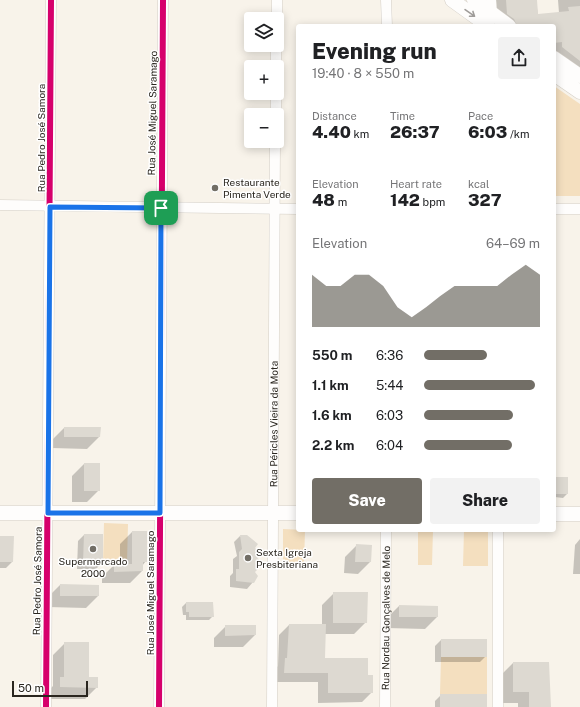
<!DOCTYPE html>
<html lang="en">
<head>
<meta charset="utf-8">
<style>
	body { margin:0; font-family:"Public Sans",sans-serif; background:#f2f2f2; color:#202124; height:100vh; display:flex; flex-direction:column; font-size:15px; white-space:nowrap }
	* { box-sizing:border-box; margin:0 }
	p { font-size:13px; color:#757577 }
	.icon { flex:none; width:22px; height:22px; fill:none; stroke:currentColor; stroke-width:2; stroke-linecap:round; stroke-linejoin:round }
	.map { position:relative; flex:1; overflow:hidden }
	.details { position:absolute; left:296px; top:24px; width:260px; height:508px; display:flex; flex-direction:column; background:#fff; border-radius:4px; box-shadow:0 2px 10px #0003 }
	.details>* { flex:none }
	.tools { position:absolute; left:244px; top:12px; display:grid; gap:8px }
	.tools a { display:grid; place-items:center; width:40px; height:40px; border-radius:4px; background:#fff; box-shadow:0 2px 10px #0003; font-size:20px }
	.scale { position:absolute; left:12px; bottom:10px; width:76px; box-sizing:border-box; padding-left:4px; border:2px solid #2a261f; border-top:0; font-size:11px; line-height:14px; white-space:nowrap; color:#2a261f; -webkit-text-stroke:3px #fff; paint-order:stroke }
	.pin { position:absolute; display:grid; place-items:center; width:34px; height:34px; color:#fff; margin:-17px; border-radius:8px; box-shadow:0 2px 6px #0006 }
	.round { display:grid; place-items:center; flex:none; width:42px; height:42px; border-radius:4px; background:#f2f2f2 }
	.headline { display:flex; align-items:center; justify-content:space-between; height:68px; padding:0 16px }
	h1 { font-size:22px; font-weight:800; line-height:30px }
	.stats { display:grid; grid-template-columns:repeat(3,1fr); gap:6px; height:68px; padding:4px 16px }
	.stats div { display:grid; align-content:center }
	.stats b { font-size:17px; font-weight:800 }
	.stats small { font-size:11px; font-weight:400 }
	.stats p { font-size:11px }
	.chart { height:112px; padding:8px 16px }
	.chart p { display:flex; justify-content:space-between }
	.chart svg { width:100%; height:72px; margin-top:4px; fill:#726e66; opacity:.7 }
	.action { display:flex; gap:8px; margin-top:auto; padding:8px 16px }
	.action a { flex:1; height:46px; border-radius:4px; background:#726e66; color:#fff; font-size:16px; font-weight:800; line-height:46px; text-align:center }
	.action a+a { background:#f2f2f2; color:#202124 }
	ul { padding:0 16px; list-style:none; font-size:13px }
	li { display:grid; grid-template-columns:64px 48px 1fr; align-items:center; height:30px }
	li i { height:10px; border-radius:5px; background:#726e66 }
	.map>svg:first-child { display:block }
</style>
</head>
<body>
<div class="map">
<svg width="580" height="707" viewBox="0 0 580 707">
	<rect width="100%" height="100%" fill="#f8f3ea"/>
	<g fill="#f4dfbf">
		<path d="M554,86L580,104V196H554Z"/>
		<path d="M104,523L128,524L127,563H103Z"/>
		<path d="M283,529L305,530L304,565H283Z"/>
		<path d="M418,530H433L432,565H418Z"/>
		<path d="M464,530H488V566H463Z"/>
		<path d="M441,657H487V694H440Z"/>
	</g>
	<g fill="#0003">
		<path d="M496,0H536L538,16L559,13L558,0H580V79L554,58V26H500L497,24Z"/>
		<path d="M64,428L99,437L87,449L52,448V440Z"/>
		<path d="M554,463H556V478L567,494L563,498L555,497L554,499Z"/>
		<path d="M84,464L99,490L87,502H72V476Z"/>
		<path d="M132,532L146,561L142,566V571L130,583H102V577L114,565H120V544Z"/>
		<path d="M84,535L102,563L96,569H77L78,541Z"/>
		<path d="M240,536L254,548L253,582L247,589L230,587V576L233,573V559L237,556L234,542Z"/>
		<path d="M0,537L12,562L6,568H0Z"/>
		<path d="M580,539V574H573L575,545Z"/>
		<path d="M357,545L370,562L358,574L344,573L345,557Z"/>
		<path d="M60,585L98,596L86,608L48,607V597Z"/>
		<path d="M334,593L366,622L354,634H325L324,659L367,676L372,692L362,702L318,703V682H275V669L278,666L279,635L289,625H322V605Z"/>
		<path d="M186,603L213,616L209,620H186V615H183L182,607Z"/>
		<path d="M399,606L437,617L425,629L387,628V618Z"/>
		<path d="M226,626H255V635L243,647H214V638Z"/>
		<path d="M441,640L486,656L480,662H435V646Z"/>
		<path d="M65,643L88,678L97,687L85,699H48L49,690L53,686V655Z"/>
		<path d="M513,663L549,707H518V703H501V675Z"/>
		<path d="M441,695L486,707H435V701Z"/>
	</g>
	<g fill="#ddd9d1">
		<path d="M506,0H537L538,14L569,11L568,7L580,6V61L562,47V42L554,43V26H517L514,19L507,14Z"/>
		<path d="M64,427H101L100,437H64Z"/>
		<rect x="84" y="463" width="16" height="28"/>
		<rect x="554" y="477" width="14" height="17"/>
		<path d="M132,531H147V562H143V571L114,572V564H132Z"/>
		<path d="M84,534H103V563H83Z"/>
		<path d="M240,535H247L258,544L255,548L259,552L256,556L260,561L256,565L259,568L255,572L258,576L254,583L236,581V569H239V552L242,549Z"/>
		<path d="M0,536H14L13,562H0Z"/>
		<path d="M356,544L372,545L371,562H355Z"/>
		<path d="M60,584L99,585V596H60Z"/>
		<path d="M333,592H368L367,623H333Z"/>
		<path d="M186,602H213L214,617H189V612H186Z"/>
		<path d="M399,605L438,606V617H399Z"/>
		<path d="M289,624H326L325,658H368V675H373V693H328V673H284L285,658H287Z"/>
		<path d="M225,625H256V635L225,636Z"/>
		<rect x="441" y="639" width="46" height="18"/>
		<path d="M64,642H89V677H98V688L60,687V677H64Z"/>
		<path d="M513,662H549L551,707H529V692H513Z"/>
		<rect x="440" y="694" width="47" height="13"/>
	</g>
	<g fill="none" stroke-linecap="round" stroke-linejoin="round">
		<g stroke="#d4cfc7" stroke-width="11">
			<g id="street">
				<path d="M386,0L387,26"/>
				<path d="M491,0L492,14"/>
				<path d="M277,19V0"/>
				<path d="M276,67V45"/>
				<path d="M276,115V93"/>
				<path d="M0,205L298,209"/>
				<path d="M554,209H580"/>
				<path d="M46,707L51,0"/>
				<path d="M159,707L163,0"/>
				<path id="s1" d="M272,707L275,141"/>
				<path id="s2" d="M385,707L386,530"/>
				<path d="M498,707V530"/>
			</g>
		</g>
		<g stroke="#d4cfc7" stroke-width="15">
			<g id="secondary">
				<path d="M452,0L488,26"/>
				<path d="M474,0L509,26"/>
				<path d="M554,58L580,76"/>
				<path d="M554,74L580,92"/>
				<path d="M0,513H298"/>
				<path d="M554,514H580"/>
			</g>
		</g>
		<use href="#street" stroke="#fefdfc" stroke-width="10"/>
		<use href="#secondary" stroke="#fefdfc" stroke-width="14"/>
		<g stroke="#fff" stroke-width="8">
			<g id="cycleway">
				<path d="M46,707L51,0"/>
				<path d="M159,707L163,0"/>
			</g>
		</g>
		<use href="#cycleway" stroke="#d6006c" stroke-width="6"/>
	</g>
	<defs><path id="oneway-shaft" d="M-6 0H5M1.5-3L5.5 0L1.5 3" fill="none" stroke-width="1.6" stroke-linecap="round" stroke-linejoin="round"/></defs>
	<use stroke="#9f9c99" href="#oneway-shaft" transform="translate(470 13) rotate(35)"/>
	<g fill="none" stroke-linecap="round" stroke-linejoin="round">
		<g stroke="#fff" stroke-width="8">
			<path id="route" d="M50,207L161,208L160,513H48Z"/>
		</g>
		<use href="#route" stroke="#1a73e8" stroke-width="5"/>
	</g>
	<g fill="#726e66" stroke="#fff" stroke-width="1.5">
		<circle cx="215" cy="188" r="4"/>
		<circle cx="93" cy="549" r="4"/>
		<circle cx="248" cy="558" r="4"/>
	</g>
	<g text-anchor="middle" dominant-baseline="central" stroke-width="3" stroke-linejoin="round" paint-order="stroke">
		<g font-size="10" fill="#2a261f" stroke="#fff">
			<text transform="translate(152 113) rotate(-89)">Rua José Miguel Saramago</text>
			<text transform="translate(41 138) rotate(-90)">Rua Pedro José Samora</text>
			<text stroke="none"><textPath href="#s1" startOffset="283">Rua Péricles Vieira da Mota</textPath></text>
			<text transform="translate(37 581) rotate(-89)">Rua Pedro José Samora</text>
			<text transform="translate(150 593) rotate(-90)">Rua José Miguel Saramago</text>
			<text stroke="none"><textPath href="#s2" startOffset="89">Rua Nordau Gonçalves de Melo</textPath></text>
		</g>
		<g font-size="10" fill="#2a261f" stroke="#fff" text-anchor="start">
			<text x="223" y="182">Restaurante<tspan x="223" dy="12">Pimenta Verde</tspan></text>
			<text x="256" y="552">Sexta Igreja<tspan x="256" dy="12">Presbiteriana</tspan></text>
			<text x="93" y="561" text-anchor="middle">Supermercado<tspan x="93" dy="12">2000</tspan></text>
		</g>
	</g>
</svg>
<div class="tools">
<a><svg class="icon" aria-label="layers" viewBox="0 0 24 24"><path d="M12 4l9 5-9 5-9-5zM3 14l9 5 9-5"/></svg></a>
<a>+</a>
<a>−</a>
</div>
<div class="scale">50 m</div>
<div class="pin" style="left:161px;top:208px;background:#1e9e55"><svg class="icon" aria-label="arrive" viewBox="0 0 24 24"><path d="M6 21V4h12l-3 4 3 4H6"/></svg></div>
<section class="details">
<div class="headline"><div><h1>Evening run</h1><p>19:40 · 8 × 550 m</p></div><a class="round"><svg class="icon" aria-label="share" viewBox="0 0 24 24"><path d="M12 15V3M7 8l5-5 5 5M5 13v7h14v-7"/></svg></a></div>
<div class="stats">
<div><p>Distance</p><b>4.40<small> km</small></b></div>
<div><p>Time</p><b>26:37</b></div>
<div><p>Pace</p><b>6:03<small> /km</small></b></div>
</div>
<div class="stats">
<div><p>Elevation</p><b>48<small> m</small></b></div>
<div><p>Heart rate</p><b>142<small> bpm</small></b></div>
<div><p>kcal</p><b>327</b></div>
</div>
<div class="chart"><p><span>Elevation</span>64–69 m</p>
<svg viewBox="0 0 160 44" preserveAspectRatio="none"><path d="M0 44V12L10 19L20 19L30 12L40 12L50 19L60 32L70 38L80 32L90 25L100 19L110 19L120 19L130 19L140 12L150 6L160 12V44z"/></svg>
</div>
<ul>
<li><b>550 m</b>6:36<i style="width:54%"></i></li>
<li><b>1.1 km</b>5:44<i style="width:96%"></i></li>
<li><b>1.6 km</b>6:03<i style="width:77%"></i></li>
<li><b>2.2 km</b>6:04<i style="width:76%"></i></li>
</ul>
<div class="action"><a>Save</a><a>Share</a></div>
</section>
</div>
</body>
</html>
